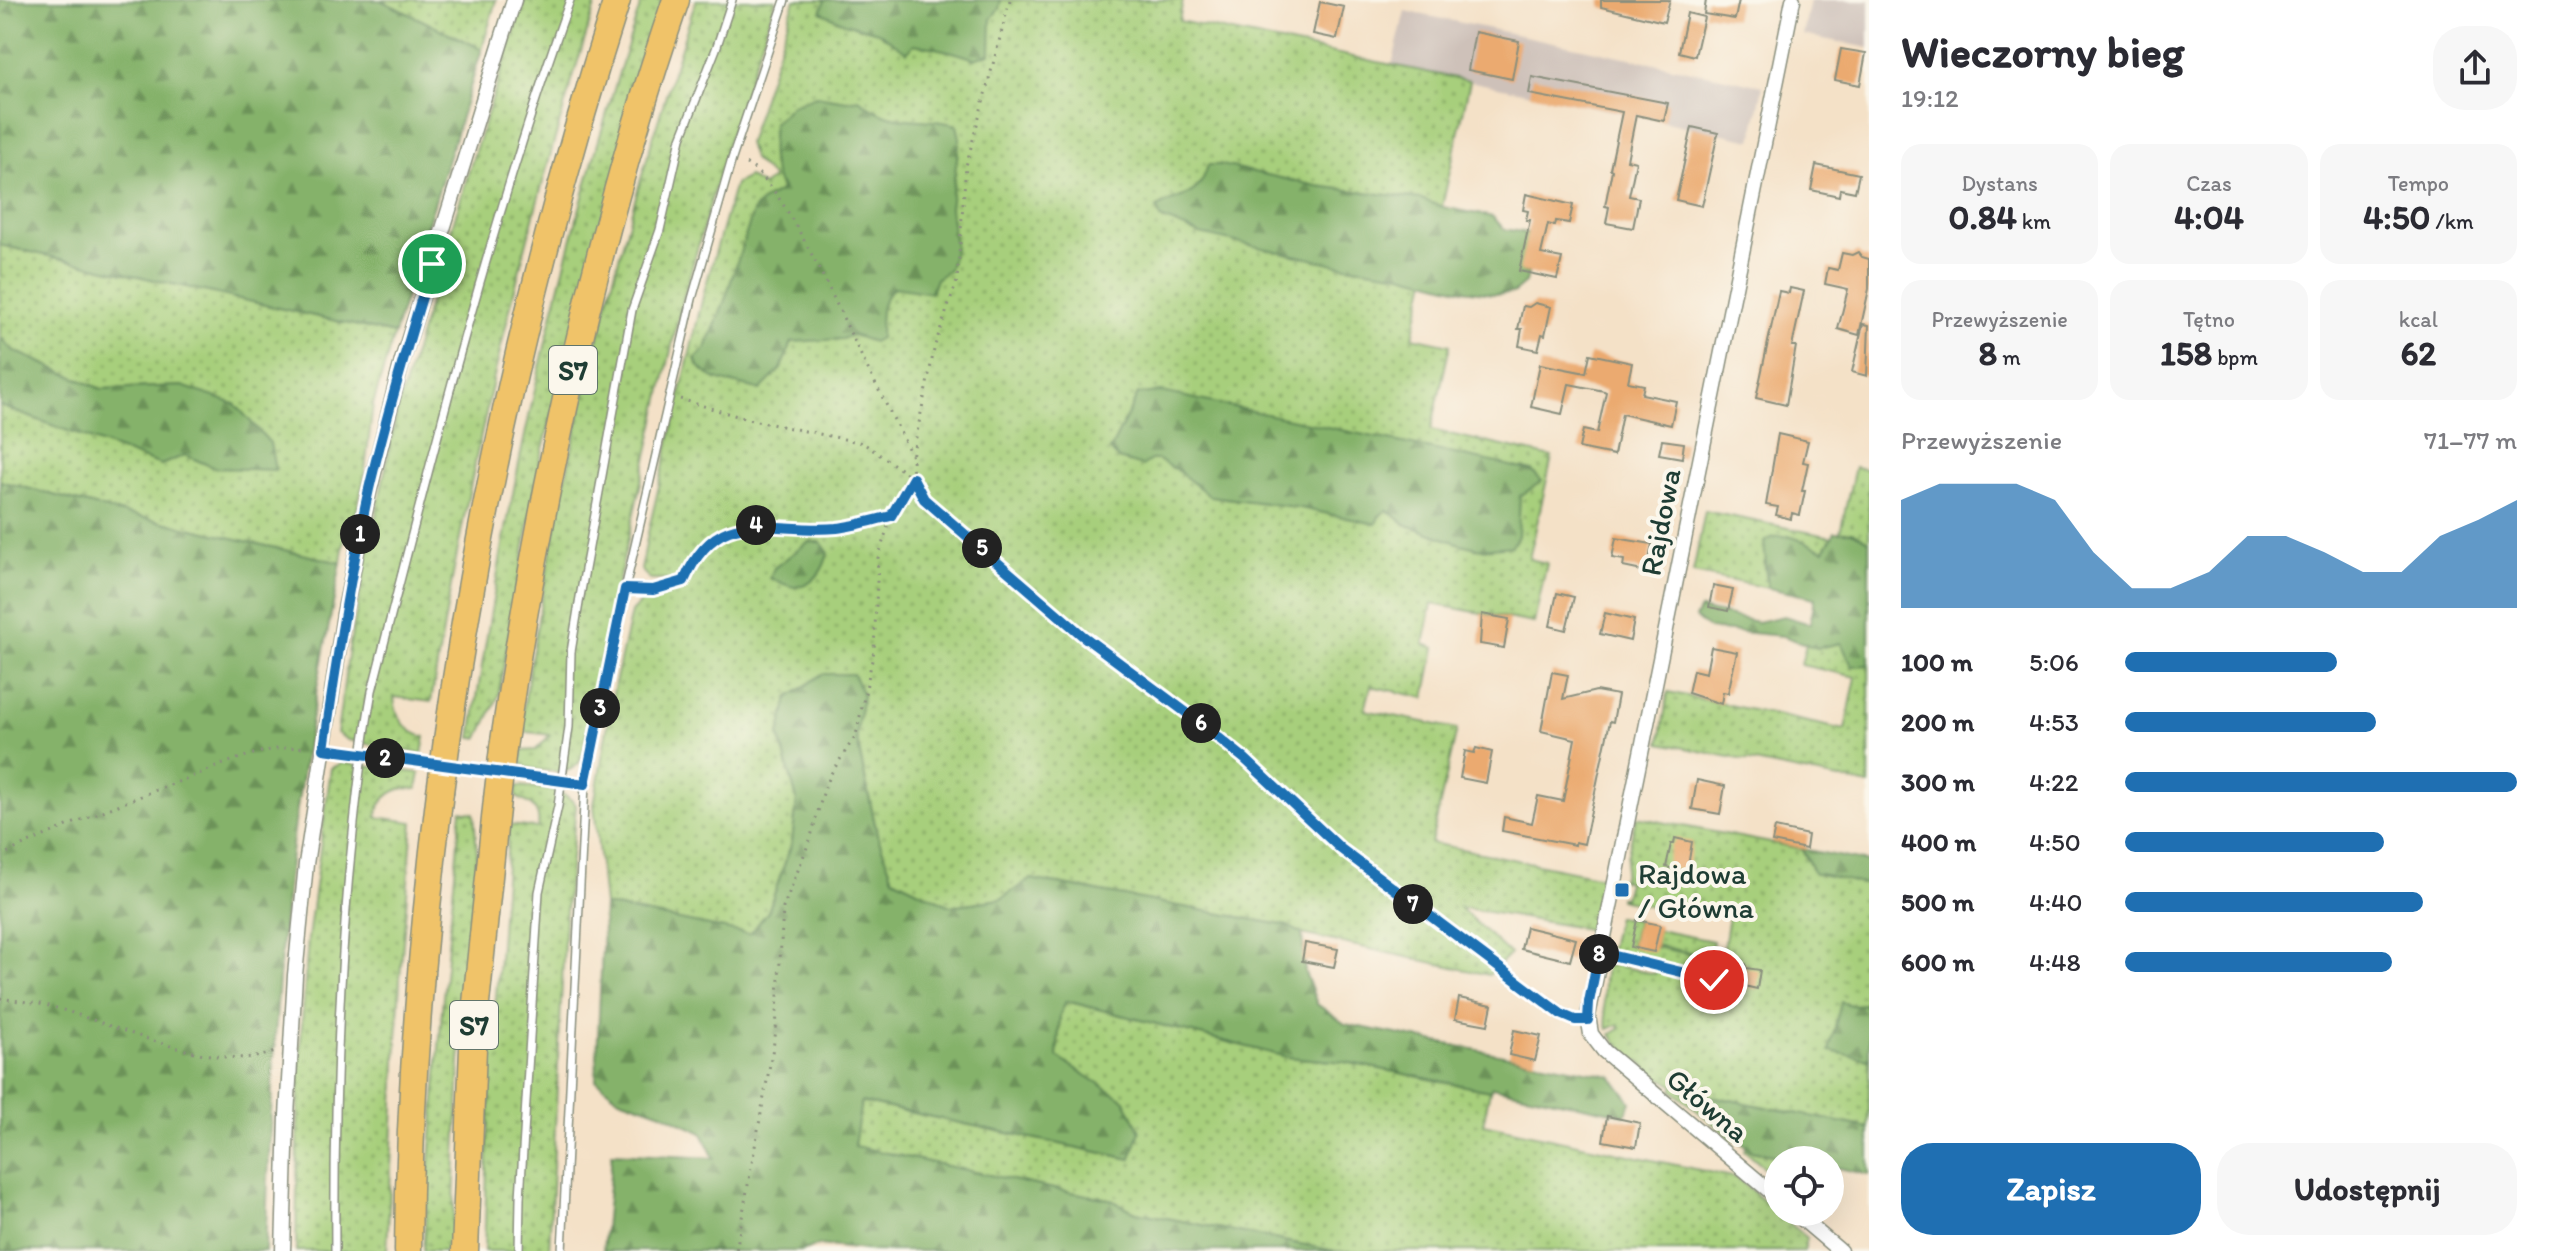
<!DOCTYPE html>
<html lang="pl">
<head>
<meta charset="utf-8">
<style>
	body { margin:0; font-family:Itim,sans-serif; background:#f7f7f7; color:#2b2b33; height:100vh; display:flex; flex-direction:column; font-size:30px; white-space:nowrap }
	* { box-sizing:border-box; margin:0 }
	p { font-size:26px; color:#7c7c81 }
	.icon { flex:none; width:44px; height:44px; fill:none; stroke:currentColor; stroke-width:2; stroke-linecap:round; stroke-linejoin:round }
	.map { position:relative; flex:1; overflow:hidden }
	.side { display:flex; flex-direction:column; background:#fff; width:680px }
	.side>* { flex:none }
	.fabs { position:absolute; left:1764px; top:1146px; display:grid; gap:16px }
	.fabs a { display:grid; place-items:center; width:80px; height:80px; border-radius:50%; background:#fff; box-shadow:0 8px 32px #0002; font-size:40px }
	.pin { position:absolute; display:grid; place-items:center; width:68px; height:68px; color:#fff; margin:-34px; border:4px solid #fff; border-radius:50%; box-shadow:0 2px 8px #0007 }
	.km { position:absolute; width:40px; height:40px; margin:-20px; border-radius:50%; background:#222; color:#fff; font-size:22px; line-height:40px; text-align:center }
	.round { display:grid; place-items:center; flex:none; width:84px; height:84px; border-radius:32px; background:#f7f7f7 }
	.overview { display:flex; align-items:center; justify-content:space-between; height:136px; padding:0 32px }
	h1 { font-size:44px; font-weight:700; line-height:60px }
	.metrics { display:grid; grid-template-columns:repeat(3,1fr); gap:12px; height:136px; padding:8px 32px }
	.metrics div { display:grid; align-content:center; border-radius:20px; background:#f7f7f7; text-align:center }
	.metrics b { font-size:34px; font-weight:700 }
	.metrics small { font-size:22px; font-weight:400 }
	.metrics p { font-size:22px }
	.chart { height:224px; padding:16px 32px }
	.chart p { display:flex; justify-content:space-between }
	.chart svg { width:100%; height:144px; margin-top:8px; fill:#1f6fb2; opacity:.7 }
	.button { display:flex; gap:16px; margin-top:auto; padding:16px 32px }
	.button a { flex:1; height:92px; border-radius:32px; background:#1f6fb2; color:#fff; font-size:32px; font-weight:700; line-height:92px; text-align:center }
	.button a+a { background:#f7f7f7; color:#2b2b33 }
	ul { padding:0 32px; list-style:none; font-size:26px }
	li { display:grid; grid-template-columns:128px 96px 1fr; align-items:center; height:60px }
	li i { height:20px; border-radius:10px; background:#1f6fb2 }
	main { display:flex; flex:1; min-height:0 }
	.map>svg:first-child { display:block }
</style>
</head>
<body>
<main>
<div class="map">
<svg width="1869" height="1251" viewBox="0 0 1869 1251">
	<defs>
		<pattern id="grass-dots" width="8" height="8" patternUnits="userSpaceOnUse" patternTransform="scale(2)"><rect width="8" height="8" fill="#a7cf7b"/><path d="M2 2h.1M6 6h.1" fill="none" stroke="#87a966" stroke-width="1.8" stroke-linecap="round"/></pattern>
		<pattern id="forest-firs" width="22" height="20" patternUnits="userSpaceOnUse" patternTransform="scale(2)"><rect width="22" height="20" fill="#85b26b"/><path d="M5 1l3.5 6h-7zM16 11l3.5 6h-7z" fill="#6c9259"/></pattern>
	</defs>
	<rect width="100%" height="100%" fill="#fbf7ec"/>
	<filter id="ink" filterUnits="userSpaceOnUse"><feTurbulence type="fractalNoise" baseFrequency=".0125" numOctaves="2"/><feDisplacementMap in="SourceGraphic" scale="16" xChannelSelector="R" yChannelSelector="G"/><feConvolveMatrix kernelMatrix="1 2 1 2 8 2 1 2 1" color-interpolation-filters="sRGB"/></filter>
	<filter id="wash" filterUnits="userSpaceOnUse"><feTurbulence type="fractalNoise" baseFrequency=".006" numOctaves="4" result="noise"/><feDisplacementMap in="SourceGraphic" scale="32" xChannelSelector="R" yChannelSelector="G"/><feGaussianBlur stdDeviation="1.8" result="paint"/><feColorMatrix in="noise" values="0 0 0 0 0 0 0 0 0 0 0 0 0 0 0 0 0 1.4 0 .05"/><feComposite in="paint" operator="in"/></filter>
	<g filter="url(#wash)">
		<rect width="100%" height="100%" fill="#f4e1c7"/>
		<g fill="#cec1b9">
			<path d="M1810,0H1869V48L1803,35Z"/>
			<path d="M1405,11L1763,86L1752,140L1392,65Z"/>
		</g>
		<g fill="url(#grass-dots)" stroke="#638658" stroke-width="2">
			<path d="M380,0H496L482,49Z"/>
			<path d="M525,0H597C523,230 469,464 431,702L394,697C395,717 406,732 425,737L422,754L348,740L337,733L349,648L398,407L475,151Z"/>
			<path d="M642,0H664L541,456L498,697L479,738H471C507,487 563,241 642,0Z"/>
			<path d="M696,0H776L728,141L681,306L598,671L582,757C572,781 540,769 520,766L522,751L536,750L550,735L520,731C556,484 618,238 696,0Z"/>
			<path d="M795,0H1183L1179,21L1470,81L1413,337L1450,345L1431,430L1552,457L1529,559L1547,563L1534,623L1432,604L1424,644L1435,648L1425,698L1371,686L1365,710L1457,729L1431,843L1602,877L1593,930L1459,907L1510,954L1489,975L1302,934L1288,926L1031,879L1001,899L950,906L893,878L877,834L856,735L863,695L779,735L797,800L792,842L768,912L749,934L604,905L594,805L614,688L631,612L642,601L669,595L667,580H651L641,570L648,533L704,292L735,184L748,177L763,186L773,178L753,159L748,143Z"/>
			<path d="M0,245L394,334L373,405L364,478L356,514L344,540L341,563L110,510L0,481V406L161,465L185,455L215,468L182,386L101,389L12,350L0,337Z"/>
			<path d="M1855,467L1869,470V541L1852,532H1840Z"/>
			<path d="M1705,511L1832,537L1824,550L1789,536L1764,562L1768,588L1693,573Z"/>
			<path d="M1841,643L1864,664L1869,665V785L1660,743L1668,692L1845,730L1856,677L1801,665L1806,644L1817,648Z"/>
			<path d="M342,763L420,773L417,789C396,785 381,796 376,817L413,822L400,978L387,1251H296L299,1067L308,938L331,768Z"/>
			<path d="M517,786C537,788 562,787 576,805L565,921L549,1251H484L491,1063L509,825L538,828C541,810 531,803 516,797Z"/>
			<path d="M461,811L474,813L477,853L460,1062L452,1251H423L443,997Z"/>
			<path d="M1636,817L1802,849L1814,874C1834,874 1850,884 1869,884V1004L1851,1005L1829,1050L1869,1059V1128L1683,1090L1751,1151L1779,1156L1778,1162L1773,1163L1766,1169L1744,1150L1746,1147L1735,1139L1733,1140L1672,1090L1674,1086L1663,1079L1661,1080L1615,1041L1611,1034L1621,1028L1619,1024L1608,1029C1603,1008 1602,988 1606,967L1614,965L1655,974L1658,966L1717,981L1745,974L1746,965L1655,945L1658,930L1713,941L1710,956L1722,958L1729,917L1707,913L1701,917L1619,899V897L1624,898L1628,882L1622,880Z"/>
			<path d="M1617,917L1637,920L1631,946L1655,947L1704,957L1702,969L1694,967L1692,974L1609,952Z"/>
			<path d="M1066,1001L1287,1057L1345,1062L1490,1091L1483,1124L1737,1178L1807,1238L1804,1251H1335L1136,1212L1109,1199L1049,1188L854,1146L860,1102L1131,1159L1125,1101L1057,1057L1060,1015Z"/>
		</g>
		<g fill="url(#forest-firs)" stroke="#527850" stroke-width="2">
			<path d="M0,0H380L482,49L394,334L0,245Z"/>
			<path d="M825,0H1001L999,9L991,19L990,54L974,59C956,51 934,48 914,44L907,52L878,32L844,23L821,12Z"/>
			<path d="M816,96L847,101L859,99C895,129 918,114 957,125L960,138L950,207L955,247L949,270L936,279L931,293L894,287C877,304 881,316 880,338L873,342L852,335L842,339L792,342L781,369L760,390C737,381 707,386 695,359L706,348L723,306L754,209L765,199L782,190C769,169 771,148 773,123L792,105Z"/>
			<path d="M1208,165H1222L1317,186L1421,199L1443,207L1493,217L1504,229L1529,233V270L1526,282L1513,293L1493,294L1463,290L1402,274L1339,265L1200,234L1160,218L1157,208C1183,192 1198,201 1208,165Z"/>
			<path d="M0,337L12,350L101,389L182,386L235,404L270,443L275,470L215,468L185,455L161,465L0,406Z"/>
			<path d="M1162,392L1502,464L1532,471L1542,481L1520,496L1518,536L1512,546L1481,549L1460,544L1407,525L1387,510L1379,516L1376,524L1295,507L1210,496L1174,468L1158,460H1151L1142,466L1118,459L1110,450L1138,394Z"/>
			<path d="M0,481L110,510L341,563C319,675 297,786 286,899C274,1016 270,1134 265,1251H0Z"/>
			<path d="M1835,532H1852L1869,541V665L1852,666L1841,643L1817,648L1783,636L1709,629L1695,618L1700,609L1757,622L1784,616L1810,624L1815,598L1768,588L1764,542C1783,528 1804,542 1824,550Z"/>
			<path d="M808,542H821L828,552C825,568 814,587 795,587C787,587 777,580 770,578L774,568Z"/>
			<path d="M822,674H853L863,695L856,736L877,834L893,878L950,906L1001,899L1031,879L1288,926L1302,934L1305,972L1317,1004L1345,1024L1611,1076L1631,1102L1626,1115L1492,1087L1490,1091L1345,1062L1287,1057L1066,1001L1060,1015L1057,1057L1125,1100L1140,1131L1131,1159L861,1102L854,1146L1049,1188L1109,1199L1136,1212L1335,1251H875L819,1245L801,1251H603L612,1153L714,1158L702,1133L662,1113L617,1097L596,1080L604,905L749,934L768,912L792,842L797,800L779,735L788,698Z"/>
			<path d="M1802,849L1869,862V884C1850,884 1834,874 1814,874Z"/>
			<path d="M1841,1002L1851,1005L1869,1004V1059L1829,1051Z"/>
			<path d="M1681,1090L1869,1128V1175L1830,1166V1160H1799L1751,1151Z"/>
		</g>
		<g id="blocks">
			<g fill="#ebaa6f">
				<path d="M1601,0H1670L1664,22L1601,7Z"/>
				<path d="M1706,0H1739L1735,19L1704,14Z"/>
				<path d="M1320,2L1344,7L1337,39L1313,34Z"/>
				<path d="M1687,13L1704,17L1695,56L1679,52Z"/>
				<path d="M1475,32L1519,41L1512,79L1468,70Z"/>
				<path d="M1841,49L1866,53L1860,85L1835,80Z"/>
				<path d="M1532,77L1668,103L1664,121L1636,115L1627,160L1636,162L1629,196L1639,198L1633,228L1606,223L1609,207L1605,206L1612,170L1610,169L1622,112L1529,94Z"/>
				<path d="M1692,127L1718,133L1702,206L1676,200Z"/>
				<path d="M1816,165L1859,174L1855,192L1840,189L1839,196L1811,190Z"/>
				<path d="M1526,194L1573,205L1569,223L1556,221L1555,226L1548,224L1541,254L1562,258L1557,279L1519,271L1530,220H1526L1528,211L1523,210Z"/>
				<path d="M1858,252L1862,257L1869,259V289L1859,335L1838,329L1848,289L1825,284L1828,268L1838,270L1842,253L1852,255Z"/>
				<path d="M1790,288L1804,291L1792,346H1796L1786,405L1756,398L1779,291L1789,293Z"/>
				<path d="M1535,303L1551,307L1545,335L1542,334L1538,350L1519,346L1522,329H1518L1523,306L1529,307Z"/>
				<path d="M1863,324L1869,325L1867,376L1852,372Z"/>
				<path d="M1590,354L1632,363L1628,382L1644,385L1642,394L1676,401L1671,425L1622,414L1614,455L1579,448L1583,430L1597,433L1606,392L1604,391L1569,384L1562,414L1531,407L1540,364L1586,373Z"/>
				<path d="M1778,434L1808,441L1803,462L1808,463L1802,491H1805L1800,515L1792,513L1791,519L1776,515L1778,507L1766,505Z"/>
				<path d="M1662,440L1684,443L1682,458L1659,454Z"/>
				<path d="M1616,538L1652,544L1647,572L1623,567L1624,560L1612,558Z"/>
				<path d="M1713,586L1733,590L1728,611L1709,607Z"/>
				<path d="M1557,593L1574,597L1566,630L1550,626Z"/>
				<path d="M1605,613L1634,620L1630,641L1600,634Z"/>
				<path d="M1482,614L1509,619L1504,648L1480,644Z"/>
				<path d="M1711,647L1737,652L1728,693L1723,692L1721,704L1688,693L1693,670L1706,673Z"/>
				<path d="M1552,672L1568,675L1563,699L1596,691L1618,695L1613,722L1610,721L1584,844L1575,842V845L1502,831L1504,817L1532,823L1538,796L1563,801L1575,739L1541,731Z"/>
				<path d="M1476,748L1492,752L1486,783L1460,778L1465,751L1474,753Z"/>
				<path d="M1697,780L1725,786L1720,814L1692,809Z"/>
				<path d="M1775,828L1808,835L1806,849L1772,842Z"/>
				<path d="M1675,838L1692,842L1687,872L1666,867L1671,844H1674Z"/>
				<path d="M1637,920L1660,925L1654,952L1631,947Z"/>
				<path d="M1526,927L1576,939L1570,961L1521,949Z"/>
				<path d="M1305,943L1338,949L1334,967L1302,961Z"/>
				<path d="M1707,957L1746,964V968L1760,970L1757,989L1706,977L1708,973L1704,972Z"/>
				<path d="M1459,998L1492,1005L1488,1025L1455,1019Z"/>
				<path d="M1514,1030L1541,1036L1535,1061L1509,1055Z"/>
				<path d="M1607,1116L1640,1123L1636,1147L1603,1141Z"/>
			</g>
		</g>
	</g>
	<g filter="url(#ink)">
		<use href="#blocks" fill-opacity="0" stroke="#8a8f7e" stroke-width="2"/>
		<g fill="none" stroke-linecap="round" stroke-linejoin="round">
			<g stroke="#8a8f7e" stroke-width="10">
				<g id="service">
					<path d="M324,749L436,764"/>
					<path d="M449,766L585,784"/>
					<path d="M335,1251C334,1124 338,999 349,873C355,812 361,752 372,691C431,459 489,226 570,0"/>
					<path d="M519,1251L520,1198L539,892L558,806L569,727L571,652L580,597L632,310L660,230L681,138L716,49L732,0"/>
					<path d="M562,1251L585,784L625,589L692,299L732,159L785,0"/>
				</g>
			</g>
			<g stroke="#8a8f7e" stroke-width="17">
				<g id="minor">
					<path d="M1778,1198L1604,1051L1591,1034L1588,1016L1793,0"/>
					<path d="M1794,1212L1840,1251"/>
					<path d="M283,1251L287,1116L295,975L306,864L344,614L369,492L402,361L514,0"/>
				</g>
			</g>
			<g stroke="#8a8f7e" stroke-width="29">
				<g id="motorway">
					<path d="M447,740C482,489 539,242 617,0"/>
					<path d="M503,748C540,495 593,242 676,0"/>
					<path d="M408,1251C409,1098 421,944 440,792"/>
					<path d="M465,1251L474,1023L497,799"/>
				</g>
			</g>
			<g stroke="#8a8f7e" stroke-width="3" stroke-dasharray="2 6" stroke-linecap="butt">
				<path d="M1010,0L966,166L957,281L935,345L912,457L913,478L924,499L1083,636L1218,736L1283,792L1341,849L1561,1014L1573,1019"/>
				<path d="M746,164C780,177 839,310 857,347C875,384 895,420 912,457"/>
				<path d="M680,399L747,419L863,443L913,478L891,516L878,558L874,651L856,735L832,772L824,790L810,840L783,908L776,1031L736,1251"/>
				<path d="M637,589L653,590L684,581C719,501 770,534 837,528C855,526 874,520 891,516"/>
				<path d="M0,856C60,828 121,803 183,780C223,765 264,744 307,748"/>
				<path d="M1615,955L1714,980L1728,979L1740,974"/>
				<path d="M1695,976L1703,969"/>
				<path d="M0,998C16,1001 33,1002 49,1006C111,1022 214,1075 275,1052"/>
			</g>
			<use href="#service" stroke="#fff" stroke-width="7"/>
			<use href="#minor" stroke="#fff" stroke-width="14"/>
			<use href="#motorway" stroke="#f0c369" stroke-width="26"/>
			<g stroke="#8a8f7e" stroke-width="29" stroke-linecap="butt">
				<g id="motorway-bridge">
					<path d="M440,792L447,740"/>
					<path d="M497,799L503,748"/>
				</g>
			</g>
			<use href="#motorway-bridge" stroke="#f0c369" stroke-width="26"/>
		</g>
	</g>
	<g fill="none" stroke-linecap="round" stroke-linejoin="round" filter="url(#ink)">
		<g stroke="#fff" stroke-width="16">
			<path id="route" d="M432,264C409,339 387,413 369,489C350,575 336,662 324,749L585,784L625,589L653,590L684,581C719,501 769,534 837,528C855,526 874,520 891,516L913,478L924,499L1083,636L1199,722L1245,759L1341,849L1561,1014L1575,1020H1588L1589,1002L1599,952L1714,980"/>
		</g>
		<use href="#route" stroke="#1f6fb2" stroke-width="10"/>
	</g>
	<rect fill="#1f6fb2" stroke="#fbf7ec" stroke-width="3" x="1614" y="882" width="16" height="16" rx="4"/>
	<g text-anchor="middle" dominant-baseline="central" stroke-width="8" stroke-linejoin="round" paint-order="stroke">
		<g fill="#fbf7ec" stroke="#61756b" stroke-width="2">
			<rect x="549" y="346" width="48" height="48" rx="6"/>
			<rect x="450" y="1001" width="48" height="48" rx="6"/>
		</g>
		<g font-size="28" font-weight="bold" fill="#1f3d34">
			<text x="573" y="370">S7</text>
			<text x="474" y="1025">S7</text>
		</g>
		<g font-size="30" fill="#1f3d34" stroke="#fbf7ec">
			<text transform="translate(1660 522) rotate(-79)">Rajdowa</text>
			<text transform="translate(1708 1105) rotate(40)">Główna</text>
		</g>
		<g font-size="30" fill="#1f3d34" stroke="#fbf7ec" text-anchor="start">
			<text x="1638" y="873">Rajdowa<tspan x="1638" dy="34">/ Główna</tspan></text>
		</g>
	</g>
</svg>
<div class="fabs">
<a><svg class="icon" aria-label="locate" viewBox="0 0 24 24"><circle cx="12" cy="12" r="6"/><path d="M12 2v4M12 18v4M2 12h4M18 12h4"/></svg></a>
</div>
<div class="pin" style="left:432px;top:264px;background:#1e9e55"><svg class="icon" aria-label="arrive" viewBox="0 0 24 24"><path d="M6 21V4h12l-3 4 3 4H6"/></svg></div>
<div class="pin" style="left:1714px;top:980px;background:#d93025"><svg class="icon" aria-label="check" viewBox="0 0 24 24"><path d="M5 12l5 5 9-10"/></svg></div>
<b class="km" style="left:360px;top:534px">1</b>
<b class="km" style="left:385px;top:758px">2</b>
<b class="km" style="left:600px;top:708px">3</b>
<b class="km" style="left:756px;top:525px">4</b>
<b class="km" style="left:982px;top:548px">5</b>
<b class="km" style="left:1201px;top:723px">6</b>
<b class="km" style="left:1413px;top:904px">7</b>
<b class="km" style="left:1599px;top:954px">8</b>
</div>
<section class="side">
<div class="overview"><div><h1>Wieczorny bieg</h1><p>19:12</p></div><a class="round"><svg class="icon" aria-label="share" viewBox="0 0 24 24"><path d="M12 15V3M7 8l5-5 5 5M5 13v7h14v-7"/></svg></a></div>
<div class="metrics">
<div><p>Dystans</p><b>0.84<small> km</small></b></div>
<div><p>Czas</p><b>4:04</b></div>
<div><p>Tempo</p><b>4:50<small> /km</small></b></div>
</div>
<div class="metrics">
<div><p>Przewyższenie</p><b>8<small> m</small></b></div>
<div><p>Tętno</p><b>158<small> bpm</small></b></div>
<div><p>kcal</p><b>62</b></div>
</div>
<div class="chart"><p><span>Przewyższenie</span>71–77 m</p>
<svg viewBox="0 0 160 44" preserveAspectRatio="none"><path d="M0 44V11L10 6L20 6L30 6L40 11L50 27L60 38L70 38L80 33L90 22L100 22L110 27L120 33L130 33L140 22L150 17L160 11V44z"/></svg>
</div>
<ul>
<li><b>100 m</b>5:06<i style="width:54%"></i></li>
<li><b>200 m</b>4:53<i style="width:64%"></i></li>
<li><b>300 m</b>4:22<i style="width:100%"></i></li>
<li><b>400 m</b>4:50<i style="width:66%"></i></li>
<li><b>500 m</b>4:40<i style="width:76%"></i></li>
<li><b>600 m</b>4:48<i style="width:68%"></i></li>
</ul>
<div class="button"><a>Zapisz</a><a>Udostępnij</a></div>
</section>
</main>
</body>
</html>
